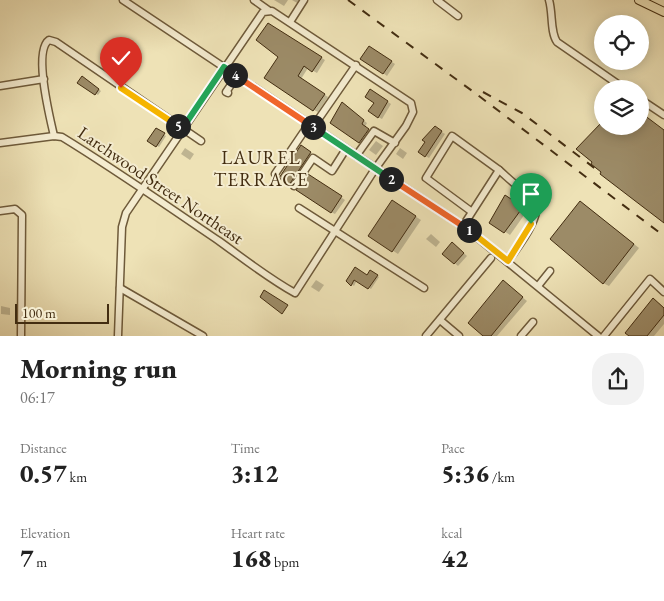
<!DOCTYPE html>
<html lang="en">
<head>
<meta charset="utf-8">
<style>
	body { margin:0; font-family:"EB Garamond",serif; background:#f2f2f2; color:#222; height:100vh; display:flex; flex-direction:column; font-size:19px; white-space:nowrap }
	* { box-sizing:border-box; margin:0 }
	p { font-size:16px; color:#767676 }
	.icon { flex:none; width:28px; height:28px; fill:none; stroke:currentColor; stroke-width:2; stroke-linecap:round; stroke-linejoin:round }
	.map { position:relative; height:336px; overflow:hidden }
	.drawer { display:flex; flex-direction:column; background:#fff; flex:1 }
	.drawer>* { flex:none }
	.fabs { position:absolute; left:594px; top:15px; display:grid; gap:10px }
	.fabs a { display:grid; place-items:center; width:55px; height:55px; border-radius:50%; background:#fff; box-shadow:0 2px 12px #0003; font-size:25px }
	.scale { position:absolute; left:15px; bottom:12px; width:94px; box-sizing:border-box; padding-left:5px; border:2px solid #432d11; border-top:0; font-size:14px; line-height:18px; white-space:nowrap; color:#432d11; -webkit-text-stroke:4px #f4ecd0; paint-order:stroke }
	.pin { position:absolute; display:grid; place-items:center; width:42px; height:42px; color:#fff; margin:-51px -21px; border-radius:50% 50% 50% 0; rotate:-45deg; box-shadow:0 0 5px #0007 }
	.pin .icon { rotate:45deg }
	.km { position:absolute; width:25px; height:25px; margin:-12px; border-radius:50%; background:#222; color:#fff; font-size:14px; line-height:25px; text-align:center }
	.round { display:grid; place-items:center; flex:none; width:52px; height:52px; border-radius:20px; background:#f2f2f2 }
	.summary { display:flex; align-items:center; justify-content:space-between; height:85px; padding:0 20px }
	h1 { font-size:28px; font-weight:800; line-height:38px }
	.metrics { display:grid; grid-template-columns:repeat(3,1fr); gap:8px; height:85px; padding:5px 20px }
	.metrics div { display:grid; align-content:center }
	.metrics b { font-size:25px; font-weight:800 }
	.metrics small { font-size:14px; font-weight:400 }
	.metrics p { font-size:14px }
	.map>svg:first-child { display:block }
</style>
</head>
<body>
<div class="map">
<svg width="664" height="336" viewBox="0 0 664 336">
	<rect width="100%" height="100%" fill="#eee2b6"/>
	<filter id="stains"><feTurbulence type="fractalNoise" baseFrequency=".004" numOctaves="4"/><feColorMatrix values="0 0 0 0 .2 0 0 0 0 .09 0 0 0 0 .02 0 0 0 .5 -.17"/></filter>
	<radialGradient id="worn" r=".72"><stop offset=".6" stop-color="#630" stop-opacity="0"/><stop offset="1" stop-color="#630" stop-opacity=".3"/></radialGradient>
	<g fill="#0003">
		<path d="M274,0H288L284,6Z"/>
		<path d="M292,0H301L299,4Z"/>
		<path d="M268,24L325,60L317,73L308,68L301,79L328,97L318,112L314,110L280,57Z"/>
		<path d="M373,50L395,64L387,76L383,73Z"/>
		<path d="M85,79L101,91L98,95L79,83Z"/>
		<path d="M375,93L391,104L382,119L378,117Z"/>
		<path d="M346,106L367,123L365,127L372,132L363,144L331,122Z"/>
		<path d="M435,128L445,134L429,158L419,152Z"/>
		<path d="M157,130L166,136L159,147L149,141Z"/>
		<path d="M376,141L383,146L376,155L369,150Z"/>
		<path d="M185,148L194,154L190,160L181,154Z"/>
		<path d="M400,148L407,153L403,159L396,154Z"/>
		<path d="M305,149L314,155L294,186L280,178Z"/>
		<path d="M313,178L345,200L335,214L331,212Z"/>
		<path d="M511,200L527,211L510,235L504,231Z"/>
		<path d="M581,202L639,248L609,286L603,283Z"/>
		<path d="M398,205L421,220L398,254L370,236Z"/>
		<path d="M431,234L440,242L436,247L426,239Z"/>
		<path d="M456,246L467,256L458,266L444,254Z"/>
		<path d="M371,272L379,277L371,289L357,280L354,286L347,280L368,276Z"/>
		<path d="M316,280L324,285L319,292L311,287Z"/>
		<path d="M507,285L527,301L497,336H485Z"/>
		<path d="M659,303L664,308V324L654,336H631Z"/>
		<path d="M1,306L10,308V315L1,314Z"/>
	</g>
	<g fill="#9c8b67" stroke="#432d11">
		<path d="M268,23L322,57L312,72L304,66L298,76L325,94L313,111L264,78L278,57L256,40Z"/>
		<path d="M369,46L392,61L383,74L360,59Z"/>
		<path d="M82,76L99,89L95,95L77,83Z"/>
		<path d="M370,89L388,101L378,118L368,111L374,103L365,97Z"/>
		<path d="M342,102L364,120L362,124L369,129L359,143L330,123Z"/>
		<path d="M640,112L664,130V223L600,174L601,172L591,164L592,162L576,149L602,122V126H640Z"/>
		<path d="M435,126L442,131L425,157L418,152L425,142L422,140Z"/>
		<path d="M156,128L165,133L156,147L147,141Z"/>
		<path d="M301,145L311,152L289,185L279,178Z"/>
		<path d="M308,174L342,196L331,213L296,190Z"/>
		<path d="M505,195L523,207L504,233L489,223Z"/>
		<path d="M392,200L416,216L392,252L368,236Z"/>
		<path d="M580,201L634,244L603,284L550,239Z"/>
		<path d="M452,242L464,253L454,264L442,254Z"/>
		<path d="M355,267L367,275L370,270L378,275L368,289L354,280L351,286L346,281Z"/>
		<path d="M503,280L523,297L491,336H483L468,323Z"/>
		<path d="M264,290L288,305L282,314L260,297Z"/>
		<path d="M653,298L664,308V315L647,336H629L625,333Z"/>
	</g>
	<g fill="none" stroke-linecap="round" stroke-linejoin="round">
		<g stroke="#6e5a3a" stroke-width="9">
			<g id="minor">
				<path d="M123,0L467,229L598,336"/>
				<path d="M254,0L268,10"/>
				<path d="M437,0L458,16"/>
				<path d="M549,0C553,13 550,32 557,42L625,89"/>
				<path d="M290,22L304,0"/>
				<path d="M0,86L44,79"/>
				<path d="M228,93L226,92L237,76"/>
				<path d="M640,99L664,115"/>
				<path d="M313,127L356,65"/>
				<path d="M54,136C50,118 33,51 49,40L56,42L201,141"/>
				<path d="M0,143L54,136L62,137C116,170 167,206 219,241C244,259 268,278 295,293L375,169L406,126L413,112L411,103L272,11L263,12L126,213L122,227L118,336"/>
				<path d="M356,156L374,131L395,143"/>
				<path d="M499,170C506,176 513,183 520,188C525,191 530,191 533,196C547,212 517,248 508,261"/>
				<path d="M275,174L309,124"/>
				<path d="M294,186L313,158L332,171L346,149"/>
				<path d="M299,208L424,288"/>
				<path d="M0,211L15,209L22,215L21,336"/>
				<path d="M463,226L472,212L426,178L452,136L499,170L472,212"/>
				<path d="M538,286L550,271"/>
				<path d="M120,288L203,336"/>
				<path d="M440,320L459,336"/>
				<path d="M426,336L491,258"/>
				<path d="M521,336L533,322"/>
				<path d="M604,336L650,279L664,292"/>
			</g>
		</g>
		<g stroke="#432d11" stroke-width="10">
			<path id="major" d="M639,0L664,12"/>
		</g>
		<use href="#minor" stroke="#f4ecd0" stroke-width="6"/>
		<use href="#major" stroke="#eee2b6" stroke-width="8"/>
		<g stroke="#432d11" stroke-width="2" stroke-dasharray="9 9" stroke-linecap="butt">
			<path d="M348,0L475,93L664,236"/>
			<path d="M483,92L522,113L601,173"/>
		</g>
	</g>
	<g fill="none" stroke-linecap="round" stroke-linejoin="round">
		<g stroke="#fff" stroke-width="10">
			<path id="split-1" d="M469,230L508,261L531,224"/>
		</g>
		<g stroke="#fff" stroke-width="10">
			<path id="split-2" d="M391,179L469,230"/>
		</g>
		<g stroke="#fff" stroke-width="10">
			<path id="split-3" d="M313,127L391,179"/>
		</g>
		<g stroke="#fff" stroke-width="10">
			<path id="split-4" d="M235,75L313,127"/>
		</g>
		<g stroke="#fff" stroke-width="10">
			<path id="split-5" d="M178,126L182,129L224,67L235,75"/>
		</g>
		<g stroke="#fff" stroke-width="10">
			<path id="split-6" d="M121,88L178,126"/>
		</g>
		<use href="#split-1" stroke="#f5b400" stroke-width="6"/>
		<use href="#split-2" stroke="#f0652b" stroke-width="6"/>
		<use href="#split-3" stroke="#22a559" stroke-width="6"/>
		<use href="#split-4" stroke="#f0652b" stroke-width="6"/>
		<use href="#split-5" stroke="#22a559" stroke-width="6"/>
		<use href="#split-6" stroke="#f5b400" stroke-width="6"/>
	</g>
	<g text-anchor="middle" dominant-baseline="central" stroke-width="4" stroke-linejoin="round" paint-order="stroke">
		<g font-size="18" fill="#432d11" stroke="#f4ecd0">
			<text transform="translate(161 185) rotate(34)">Larchwood Street Northeast</text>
		</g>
		<g font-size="19" letter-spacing="1" fill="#432d11" stroke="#f4ecd0">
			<text x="261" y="157">LAUREL<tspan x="261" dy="22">TERRACE</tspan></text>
		</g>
	</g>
	<rect width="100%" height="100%" filter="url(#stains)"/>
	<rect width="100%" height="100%" fill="url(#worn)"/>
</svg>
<div class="fabs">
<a><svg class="icon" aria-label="locate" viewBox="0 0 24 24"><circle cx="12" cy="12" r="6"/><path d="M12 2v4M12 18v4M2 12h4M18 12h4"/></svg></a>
<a><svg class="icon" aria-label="layers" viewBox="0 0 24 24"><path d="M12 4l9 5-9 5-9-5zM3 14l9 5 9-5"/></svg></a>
</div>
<div class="scale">100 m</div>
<div class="pin" style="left:531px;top:224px;background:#1e9e55"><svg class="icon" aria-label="arrive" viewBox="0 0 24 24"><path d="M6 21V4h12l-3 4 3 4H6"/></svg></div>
<div class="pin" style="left:121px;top:88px;background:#d93025"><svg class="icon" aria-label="check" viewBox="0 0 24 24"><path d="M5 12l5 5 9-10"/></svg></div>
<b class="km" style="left:469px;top:230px">1</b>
<b class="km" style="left:391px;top:179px">2</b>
<b class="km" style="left:313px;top:127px">3</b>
<b class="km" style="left:235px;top:75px">4</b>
<b class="km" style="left:178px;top:126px">5</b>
</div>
<section class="drawer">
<div class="summary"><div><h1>Morning run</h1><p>06:17</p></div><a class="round"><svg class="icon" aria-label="share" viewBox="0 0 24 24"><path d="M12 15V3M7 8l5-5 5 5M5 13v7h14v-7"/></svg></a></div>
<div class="metrics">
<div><p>Distance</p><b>0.57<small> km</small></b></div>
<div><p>Time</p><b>3:12</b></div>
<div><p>Pace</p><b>5:36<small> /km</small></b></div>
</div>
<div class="metrics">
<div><p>Elevation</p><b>7<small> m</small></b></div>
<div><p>Heart rate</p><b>168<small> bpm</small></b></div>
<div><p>kcal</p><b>42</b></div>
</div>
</section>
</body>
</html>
